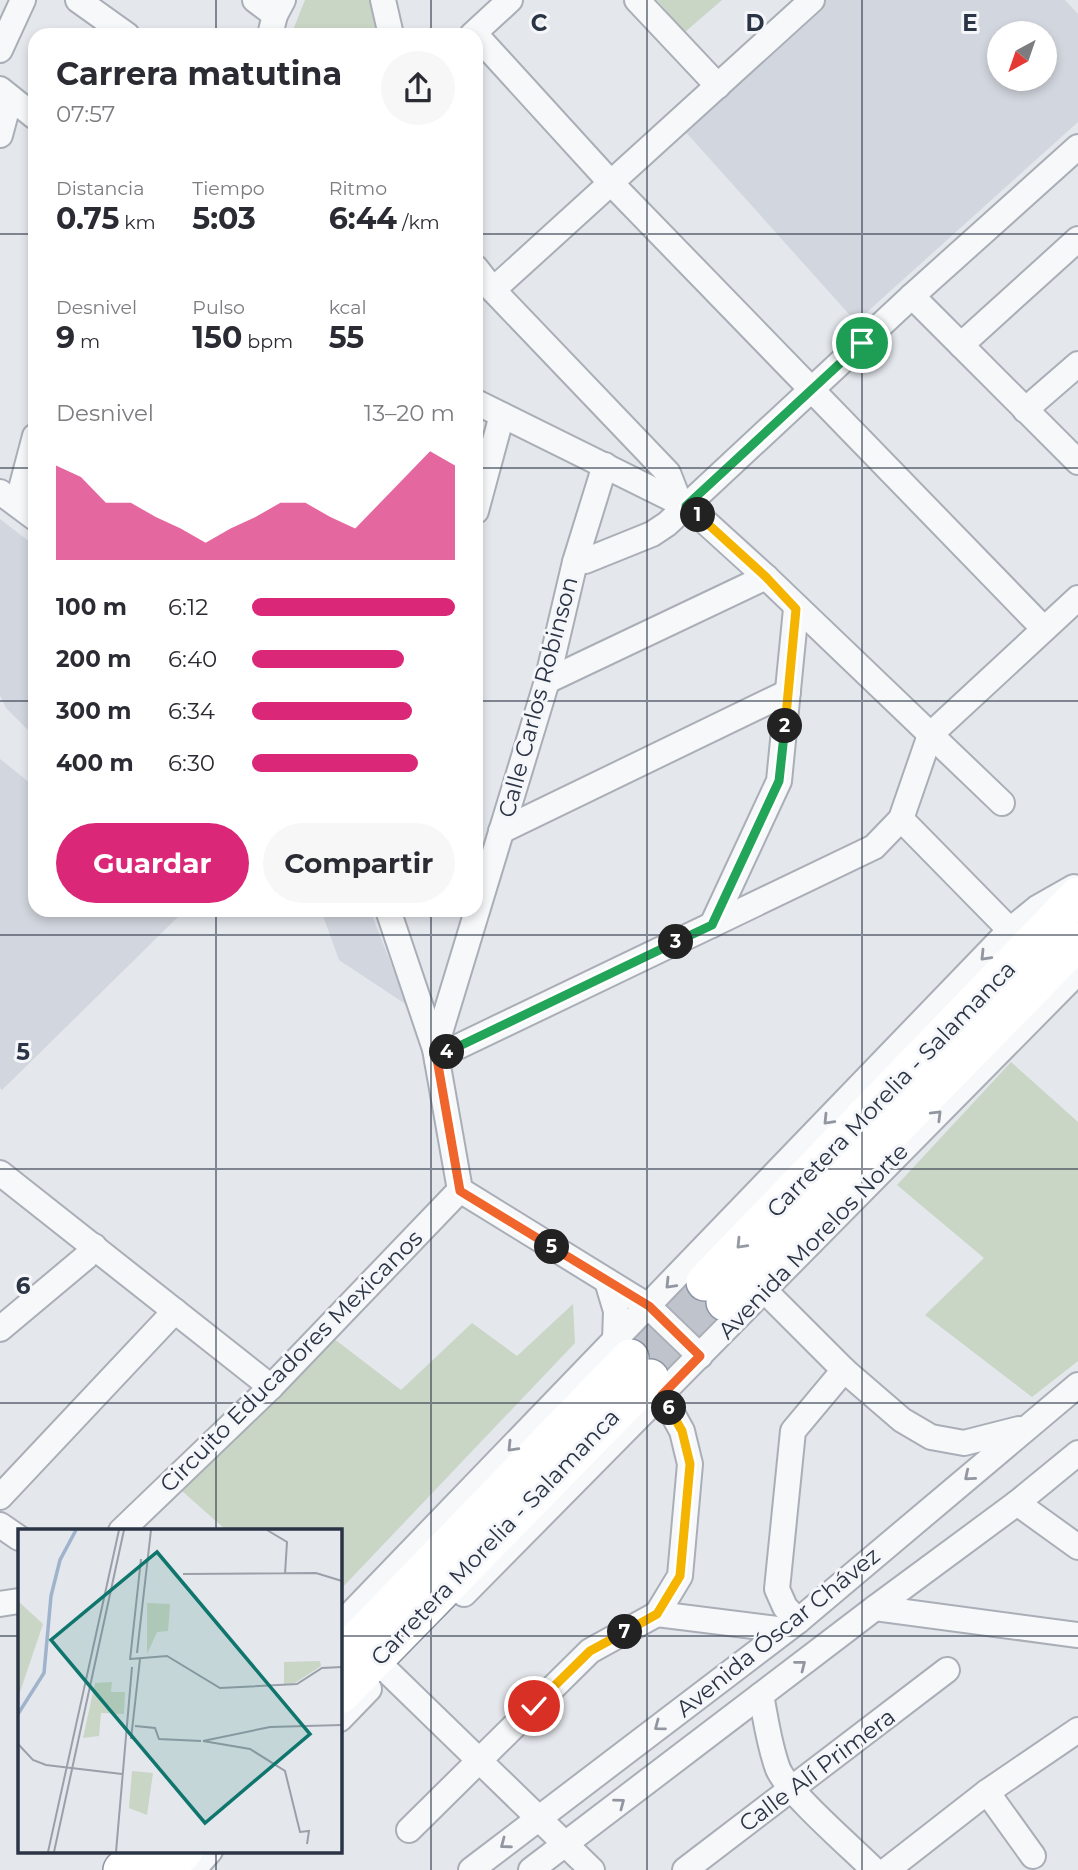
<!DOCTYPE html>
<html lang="es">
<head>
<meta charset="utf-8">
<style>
	body { margin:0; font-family:Montserrat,sans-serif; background:#f7f7f7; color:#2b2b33; height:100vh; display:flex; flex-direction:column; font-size:26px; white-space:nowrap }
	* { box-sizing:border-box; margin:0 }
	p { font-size:23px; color:#7c7c81 }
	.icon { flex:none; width:38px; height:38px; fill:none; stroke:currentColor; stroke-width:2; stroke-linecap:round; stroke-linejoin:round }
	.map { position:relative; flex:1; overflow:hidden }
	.side { position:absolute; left:28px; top:28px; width:455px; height:889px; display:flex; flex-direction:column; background:#fff; border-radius:21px; box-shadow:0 4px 10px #0003 }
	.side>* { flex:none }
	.needle { width:46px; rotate:220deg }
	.controls { position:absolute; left:987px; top:21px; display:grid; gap:14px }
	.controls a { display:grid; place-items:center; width:70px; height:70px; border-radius:50%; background:#fff; box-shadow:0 4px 10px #0003; font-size:35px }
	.pin { position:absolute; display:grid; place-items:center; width:60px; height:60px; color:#fff; margin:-30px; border:4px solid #fff; border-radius:50%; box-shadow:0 2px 7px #0007 }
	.km { position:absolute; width:35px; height:35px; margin:-18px; border-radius:50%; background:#222; color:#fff; font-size:19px; line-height:35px; text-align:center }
	.round { display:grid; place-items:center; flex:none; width:74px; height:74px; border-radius:37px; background:#f7f7f7 }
	.summary { display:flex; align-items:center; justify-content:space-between; height:119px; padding:0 28px }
	h1 { font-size:32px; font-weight:700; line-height:52px }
	.metrics { display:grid; grid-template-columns:repeat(3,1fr); gap:10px; height:119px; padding:7px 28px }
	.metrics div { display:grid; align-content:center }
	.metrics b { font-size:30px; font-weight:700 }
	.metrics small { font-size:19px; font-weight:400 }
	.metrics p { font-size:19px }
	.chart { height:196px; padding:14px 28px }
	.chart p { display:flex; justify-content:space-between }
	.chart svg { width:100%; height:126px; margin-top:7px; fill:#db2777; opacity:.7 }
	.action { display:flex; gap:14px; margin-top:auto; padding:14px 28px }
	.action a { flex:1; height:80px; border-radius:42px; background:#db2777; color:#fff; font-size:28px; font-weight:700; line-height:80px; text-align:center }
	.action a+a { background:#f7f7f7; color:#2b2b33 }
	ul { padding:0 28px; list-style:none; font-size:23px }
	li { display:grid; grid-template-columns:112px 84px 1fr; align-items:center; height:52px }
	li i { height:18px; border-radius:9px; background:#db2777 }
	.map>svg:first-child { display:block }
</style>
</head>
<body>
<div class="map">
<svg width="1078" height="1870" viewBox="0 0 1078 1870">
	<rect width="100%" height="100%" fill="#e4e7ec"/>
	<g fill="#d2d6de" fill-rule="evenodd">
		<path d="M823,0H1065L1078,14V122L856,322L683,129ZM999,33H1045V79H999Z"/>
		<path d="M0,519L35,546V737L6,708L0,695Z"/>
		<path d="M0,759L35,787V910H185L2,1090L0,1088Z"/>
		<path d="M321,910H370L407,1005L339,960Z"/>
	</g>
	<g fill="#c9d6c5">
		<path d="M305,0H373L379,35H291Z"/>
		<path d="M657,0H722L685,32Z"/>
		<path d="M1011,1062L1078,1122V1361L1032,1397L925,1315L984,1258L897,1185Z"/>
		<path d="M573,1304L575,1343L340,1590V1531L226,1530L182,1491L329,1335L401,1390L472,1323L517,1356Z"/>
	</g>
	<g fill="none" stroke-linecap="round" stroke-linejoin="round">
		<g stroke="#bfc3cb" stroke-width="37" stroke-dasharray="37 18" stroke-linecap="butt">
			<path d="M630,1358L705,1282"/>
			<path d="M650,1378L725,1302"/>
		</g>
		<g stroke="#a9aeb7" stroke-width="28">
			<g id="minor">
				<path d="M78,0L127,35"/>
				<path d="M255,0L275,15"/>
				<path d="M383,0L391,35"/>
				<path d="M637,0L718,86"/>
				<path d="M270,35L275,15L283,0"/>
				<path d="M472,35L510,0"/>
				<path d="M476,35L611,183L1044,629"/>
				<path d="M0,50L23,0"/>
				<path d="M0,89L35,117"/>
				<path d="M0,135L10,98"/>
				<path d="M476,268L493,290L668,473L679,501"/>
				<path d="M493,290L812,0"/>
				<path d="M912,296L1078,462"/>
				<path d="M961,345L1078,239"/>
				<path d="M476,402L690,508L766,577L1002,803"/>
				<path d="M1025,410L1078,364"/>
				<path d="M0,492L35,518"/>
				<path d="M17,504L35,436"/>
				<path d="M476,511L502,415"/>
				<path d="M575,562L585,561L652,534L667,524L912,296L1078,147"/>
				<path d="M547,681L766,577"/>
				<path d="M901,819L1010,930"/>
				<path d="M501,831L788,692"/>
				<path d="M388,910L435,1049L460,1190L648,1306L700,1356"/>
				<path d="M712,925L779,781L796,609"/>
				<path d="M435,1049L547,681L575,562L605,465"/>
				<path d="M437,1059L445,1053L874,847L901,819L930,735L1078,598"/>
				<path d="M0,1173L271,1387"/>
				<path d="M607,1281L616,1311L615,1341"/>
				<path d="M764,1290L844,1370L902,1420L931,1437L964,1443L1019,1429"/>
				<path d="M0,1329L86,1257L94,1246"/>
				<path d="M0,1497L175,1311"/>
				<path d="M1017,1503L1078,1547"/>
				<path d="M0,1525L19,1538"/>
				<path d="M121,1531L271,1387L460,1190"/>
				<path d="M464,1594L1078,972"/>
				<path d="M0,1604L19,1601"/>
				<path d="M875,1608L1078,1635"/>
				<path d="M657,1614L785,1630"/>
				<path d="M798,1621L785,1607L777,1589L793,1431L844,1370"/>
				<path d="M340,1625L1010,930L1037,908L1074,887"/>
				<path d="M387,1671L592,1870"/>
				<path d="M761,1695C766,1720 769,1745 778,1769C789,1794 852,1848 874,1870"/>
				<path d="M340,1719L369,1689"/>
				<path d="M987,1792L1033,1856"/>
				<path d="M409,1830L590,1651L657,1614L680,1576L690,1464L682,1431L662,1395"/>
				<path d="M193,1870L210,1851"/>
				<path d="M471,1870L798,1621L1078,1385"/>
				<path d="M531,1870L875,1608L1017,1503L1078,1453"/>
				<path d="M685,1870L947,1670"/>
				<path d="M887,1870L987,1792L1078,1730"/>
			</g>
		</g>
		<g stroke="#8b94a3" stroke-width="40">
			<g id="highway">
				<path d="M705,1282L1078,896"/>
				<path d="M725,1302L1078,941"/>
				<path d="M340,1658L630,1358"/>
				<path d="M340,1695L650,1378"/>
				<path d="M122,1870L142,1851"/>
				<path d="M165,1870L184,1851"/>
			</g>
		</g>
		<use href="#minor" stroke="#f7f8fa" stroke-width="24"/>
		<use href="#highway" stroke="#fff" stroke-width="37"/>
	</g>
	<defs><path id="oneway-chevron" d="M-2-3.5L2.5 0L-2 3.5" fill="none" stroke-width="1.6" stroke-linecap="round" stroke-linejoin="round" transform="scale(1.75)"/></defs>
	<g stroke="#9196a0">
		<use href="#oneway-chevron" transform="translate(985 956) rotate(134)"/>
		<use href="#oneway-chevron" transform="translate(937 1115) rotate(-45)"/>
		<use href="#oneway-chevron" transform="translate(828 1120) rotate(134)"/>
		<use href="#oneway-chevron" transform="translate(670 1284) rotate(134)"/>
		<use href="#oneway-chevron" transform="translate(512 1447) rotate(134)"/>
		<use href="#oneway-chevron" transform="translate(969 1476) rotate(140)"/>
		<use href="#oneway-chevron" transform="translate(801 1665) rotate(-38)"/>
		<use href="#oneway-chevron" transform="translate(659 1726) rotate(143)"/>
		<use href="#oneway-chevron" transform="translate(620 1803) rotate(-37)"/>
		<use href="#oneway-chevron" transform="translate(505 1844) rotate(143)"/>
	</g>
	<use stroke="#959aa2" href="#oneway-chevron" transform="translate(741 1244) rotate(134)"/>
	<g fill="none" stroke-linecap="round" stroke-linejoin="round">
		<g stroke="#fff" stroke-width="14">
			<path id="split-1" d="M698,515L686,506L862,343"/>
		</g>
		<g stroke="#fff" stroke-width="14">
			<path id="split-2" d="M698,515L766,577L796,609L785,726"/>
		</g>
		<g stroke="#fff" stroke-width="14">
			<path id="split-3" d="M676,942L712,925L779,781L785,726"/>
		</g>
		<g stroke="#fff" stroke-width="14">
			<path id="split-4" d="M447,1052L676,942"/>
		</g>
		<g stroke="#fff" stroke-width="14">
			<path id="split-5" d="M447,1052L437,1059L460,1191L552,1247"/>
		</g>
		<g stroke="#fff" stroke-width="14">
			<path id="split-6" d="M552,1247L649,1306L700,1356L662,1395L669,1408"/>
		</g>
		<g stroke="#fff" stroke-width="14">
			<path id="split-7" d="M625,1632L657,1614L680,1576L690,1464L682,1431L669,1408"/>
		</g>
		<g stroke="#fff" stroke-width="14">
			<path id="split-8" d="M534,1706L590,1651L625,1632"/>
		</g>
		<use href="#split-1" stroke="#22a559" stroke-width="9"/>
		<use href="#split-2" stroke="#f5b400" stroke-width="9"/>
		<use href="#split-3" stroke="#22a559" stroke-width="9"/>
		<use href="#split-4" stroke="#22a559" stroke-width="9"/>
		<use href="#split-5" stroke="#f0652b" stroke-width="9"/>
		<use href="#split-6" stroke="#f0652b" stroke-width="9"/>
		<use href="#split-7" stroke="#f5b400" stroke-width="9"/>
		<use href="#split-8" stroke="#f5b400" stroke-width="9"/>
	</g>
	<path fill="none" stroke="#2b3445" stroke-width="2" stroke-opacity="0.55" d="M216,0V35M431,0V35M647,0V1870M862,0V1870M0,234H35M476,234H1078M0,468H35M476,468H1078M0,701H35M476,701H1078M216,910V1531M431,910V1870M0,935H1078M0,1169H1078M0,1403H1078M0,1636H19M340,1636H1078M216,1851V1870"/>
	<g text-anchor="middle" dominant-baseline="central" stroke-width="6" stroke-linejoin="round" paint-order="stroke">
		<g font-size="23" fill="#2b3445" stroke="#f4f6f9">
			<text transform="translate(538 697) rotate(-75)">Calle Carlos Robinson</text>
			<text transform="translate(891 1089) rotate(-46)">Carretera Morelia - Salamanca</text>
			<text transform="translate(813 1241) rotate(-46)">Avenida Morelos Norte</text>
			<text transform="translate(291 1361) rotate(-45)">Circuito Educadores Mexicanos</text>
			<text transform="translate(495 1537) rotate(-46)">Carretera Morelia - Salamanca</text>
			<text transform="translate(778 1632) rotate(-39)">Avenida Óscar Chávez</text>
			<text transform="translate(817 1770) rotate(-37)">Calle Alí Primera</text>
		</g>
	</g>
	<g transform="translate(18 1529)">
		<rect width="324" height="324" fill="#e4e7ec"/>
		<path d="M0,72L25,95L0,169ZM129,74L152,75L150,102L139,103L129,125ZM302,132L303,137L277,154L266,155V133ZM94,153L93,163H107L106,185L83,184L81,207L65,209L77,154ZM114,242L135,244L129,286L111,279Z" fill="#c9d6c5"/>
		<path fill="none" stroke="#9fb4cc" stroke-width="3.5" d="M0,185L26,144L33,67L42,31L58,1"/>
		<path fill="none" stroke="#9a9fa9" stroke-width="2" d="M249,1L269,13L267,45M165,45L298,44L324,52M119,124L133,1M112,130L149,127L202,159L279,155L304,139L324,138M112,131L123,30M117,197L137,199L141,210L183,212M113,210L122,130M185,212L232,220L267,242L282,303L291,302L289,315M185,212L252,198L324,196M0,215L15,231L28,236L104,245M30,323L101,1M36,323L106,1M98,323L114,138"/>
		<path fill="#0f766e" fill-opacity="0.15" stroke="#0f766e" stroke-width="3.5" d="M139,23L292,205L187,294L33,111Z"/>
		<rect width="324" height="324" fill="none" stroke="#2b3445" stroke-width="3.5"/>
	</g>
	<g font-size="23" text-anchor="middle" font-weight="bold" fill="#2b3445" stroke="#f4f6f9" stroke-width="6" stroke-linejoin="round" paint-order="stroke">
		<text x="539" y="31">C</text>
		<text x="755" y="31">D</text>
		<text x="970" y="31">E</text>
		<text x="23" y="1060">5</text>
		<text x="23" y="1294">6</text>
	</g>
</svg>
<div class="controls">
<a><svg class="needle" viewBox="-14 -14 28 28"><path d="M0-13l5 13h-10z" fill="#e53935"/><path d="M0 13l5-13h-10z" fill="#7c7c81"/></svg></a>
</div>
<div class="pin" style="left:862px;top:343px;background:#1e9e55"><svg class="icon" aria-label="arrive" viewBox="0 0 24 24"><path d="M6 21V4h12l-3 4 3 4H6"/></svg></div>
<div class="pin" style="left:534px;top:1706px;background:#d93025"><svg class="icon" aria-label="check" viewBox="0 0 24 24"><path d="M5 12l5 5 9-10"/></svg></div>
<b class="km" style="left:698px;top:515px">1</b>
<b class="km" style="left:785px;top:726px">2</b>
<b class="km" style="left:676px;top:942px">3</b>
<b class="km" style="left:447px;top:1052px">4</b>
<b class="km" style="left:552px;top:1247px">5</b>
<b class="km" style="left:669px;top:1408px">6</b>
<b class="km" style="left:625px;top:1632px">7</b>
<section class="side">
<div class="summary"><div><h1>Carrera matutina</h1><p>07:57</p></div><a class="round"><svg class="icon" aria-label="share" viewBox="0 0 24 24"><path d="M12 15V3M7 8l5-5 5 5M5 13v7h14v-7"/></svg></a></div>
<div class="metrics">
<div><p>Distancia</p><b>0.75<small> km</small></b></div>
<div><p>Tiempo</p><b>5:03</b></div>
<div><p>Ritmo</p><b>6:44<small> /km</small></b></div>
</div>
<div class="metrics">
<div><p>Desnivel</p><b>9<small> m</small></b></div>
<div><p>Pulso</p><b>150<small> bpm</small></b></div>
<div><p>kcal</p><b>55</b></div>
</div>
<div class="chart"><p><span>Desnivel</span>13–20 m</p>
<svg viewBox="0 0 160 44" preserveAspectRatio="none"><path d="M0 44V11L10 15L20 24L30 24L40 29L50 33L60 38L70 33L80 29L90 24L100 24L110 29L120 33L130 24L140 15L150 6L160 11V44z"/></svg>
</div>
<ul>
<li><b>100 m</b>6:12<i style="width:100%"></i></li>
<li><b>200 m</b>6:40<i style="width:75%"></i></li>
<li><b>300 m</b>6:34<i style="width:79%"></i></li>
<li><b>400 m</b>6:30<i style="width:82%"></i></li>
</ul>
<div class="action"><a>Guardar</a><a>Compartir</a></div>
</section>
</div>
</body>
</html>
